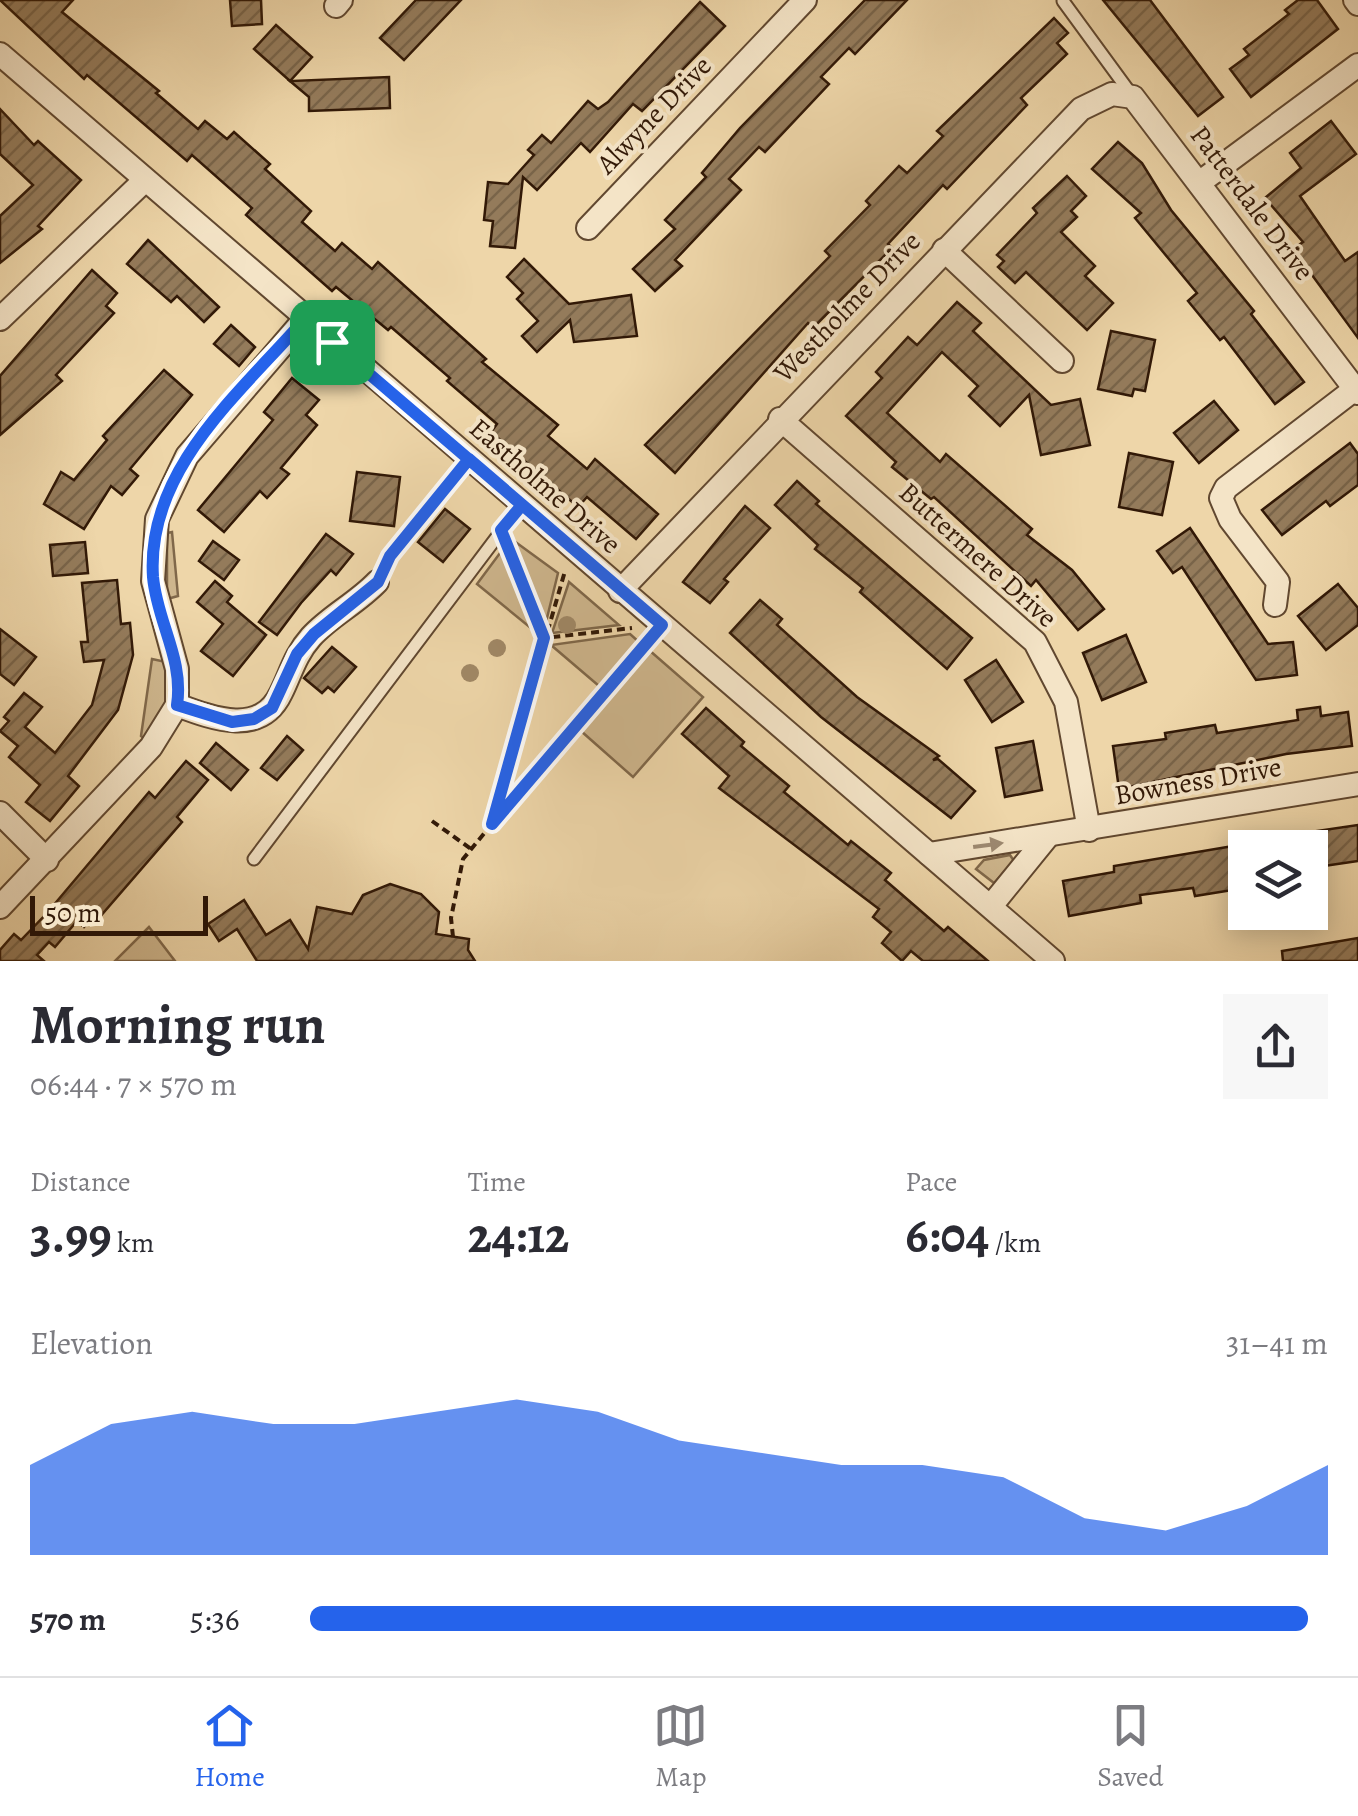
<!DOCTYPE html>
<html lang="en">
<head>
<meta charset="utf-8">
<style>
	body { margin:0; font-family:Alegreya,serif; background:#f7f7f7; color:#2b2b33; height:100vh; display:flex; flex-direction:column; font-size:38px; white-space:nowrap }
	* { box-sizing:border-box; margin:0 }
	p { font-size:32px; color:#7c7c81 }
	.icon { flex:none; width:55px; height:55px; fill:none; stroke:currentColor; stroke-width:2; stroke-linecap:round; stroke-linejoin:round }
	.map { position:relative; height:961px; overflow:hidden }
	.sheet { display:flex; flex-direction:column; background:#fff; flex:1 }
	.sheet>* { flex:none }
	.tools { position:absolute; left:1228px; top:830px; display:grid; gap:20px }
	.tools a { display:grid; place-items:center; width:100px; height:100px; border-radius:0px; background:#fff; box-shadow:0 5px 25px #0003; font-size:50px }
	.scale { position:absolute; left:30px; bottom:25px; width:178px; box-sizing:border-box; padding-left:10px; border:5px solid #321907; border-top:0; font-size:28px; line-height:35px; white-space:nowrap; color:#321907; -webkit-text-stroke:8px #f4e4c7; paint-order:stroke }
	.pin { position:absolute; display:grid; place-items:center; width:85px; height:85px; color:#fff; margin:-42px; border-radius:20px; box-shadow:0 5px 15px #0006 }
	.round { display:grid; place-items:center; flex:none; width:105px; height:105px; border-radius:0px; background:#f7f7f7 }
	.overview { display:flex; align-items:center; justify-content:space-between; height:170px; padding:0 30px }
	h1 { font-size:55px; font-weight:600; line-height:75px }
	.metrics { display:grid; grid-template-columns:repeat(3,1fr); gap:15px; height:170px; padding:10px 30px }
	.metrics div { display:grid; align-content:center }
	.metrics b { font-size:50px; font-weight:600 }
	.metrics small { font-size:28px; font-weight:400 }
	.metrics p { font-size:28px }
	.chart { height:280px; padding:20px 30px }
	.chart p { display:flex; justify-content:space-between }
	.chart svg { width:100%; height:180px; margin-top:10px; fill:#2563eb; opacity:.7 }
	ul { padding:0 30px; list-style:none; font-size:32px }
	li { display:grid; grid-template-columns:160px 120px 1fr; align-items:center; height:75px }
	li i { height:25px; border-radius:12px; background:#2563eb }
	.menu { display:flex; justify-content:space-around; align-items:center; height:140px; border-top:2px solid #e1e1e2; background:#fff; font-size:28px; color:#7c7c81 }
	.menu a { display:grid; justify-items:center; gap:5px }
	.menu .on { color:#2563eb }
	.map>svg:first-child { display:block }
</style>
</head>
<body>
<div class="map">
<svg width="1358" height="961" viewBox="0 0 1358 961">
	<defs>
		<pattern id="building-hatch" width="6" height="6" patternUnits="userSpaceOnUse" patternTransform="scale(2.5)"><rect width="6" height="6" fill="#947b5b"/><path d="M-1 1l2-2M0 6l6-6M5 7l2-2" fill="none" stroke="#796449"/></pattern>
	</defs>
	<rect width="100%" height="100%" fill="#eed6a9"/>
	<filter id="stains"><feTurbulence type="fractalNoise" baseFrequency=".002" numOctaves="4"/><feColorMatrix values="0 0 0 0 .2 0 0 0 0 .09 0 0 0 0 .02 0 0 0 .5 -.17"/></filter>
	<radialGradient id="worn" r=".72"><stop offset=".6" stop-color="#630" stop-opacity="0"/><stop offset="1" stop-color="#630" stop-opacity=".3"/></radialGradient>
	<g fill="#ceb68d" stroke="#80684a" stroke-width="2.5">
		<path d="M172,532L178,596L167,599V533Z"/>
		<path d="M510,538L558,573L546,622Z"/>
		<path d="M503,549L537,633L477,584Z"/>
		<path d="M569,582L619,625L552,633Z"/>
		<path d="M630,634L639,642L599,686L551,645Z"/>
		<path d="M649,650L703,697L633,777L581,731Z"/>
		<path d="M152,659L166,662L170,697L146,740L141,736Z"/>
		<path d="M1010,855L1014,861L994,883L976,869L984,860Z"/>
		<path d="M149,927L175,961H115Z"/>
	</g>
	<g fill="url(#building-hatch)" stroke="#321907" stroke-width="2.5">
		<path d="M0,0H73L62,12L159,91L156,93L198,129L205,121L227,139L234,132L270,164L265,169L311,211L302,222L335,251L342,243L372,269L378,262L486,359L482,362L558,425L548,436L587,469L595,459L658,514L636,539L587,497L578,507L491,432L497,424L447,381L450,378L391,327L388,330L336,287L332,291L246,215L252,208L192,155L187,161L87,75L84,79Z"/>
		<path d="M230,0H261L262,24L232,26Z"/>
		<path d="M416,0H461L404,60L380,38Z"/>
		<path d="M865,0H907L855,54L849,48L821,77L829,84L765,152L759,147L729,179L741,190L675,260L682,266L655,291L633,269L675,229L665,220L706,177L702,173L740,128Z"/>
		<path d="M1103,0H1150L1223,97L1198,116Z"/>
		<path d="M1298,0H1317L1338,29L1251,97L1230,69L1249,55L1244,49L1289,14L1285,10Z"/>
		<path d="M700,2L725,26L642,111L633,104L590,152L581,143L537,190L523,177L515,248L490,246L493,221L484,220L488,182L508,184L534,155L528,150L542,135L551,143L588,101L598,109L608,102Z"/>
		<path d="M1054,18L1068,33L1057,43L1067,54L1021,98L1027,105L947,189L943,185L888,244L892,248L813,328L808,323L675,473L645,445L830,256L825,251L870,205L866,201L899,166L907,173L943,136L937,131Z"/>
		<path d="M276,25L312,57L290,81L254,49Z"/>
		<path d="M389,77L390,108L309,111V97L290,81Z"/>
		<path d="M0,109L34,145L38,141L81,180L38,226L42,229L0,263V216L33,185L0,154Z"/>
		<path d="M1331,121L1356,154L1300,196L1345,261L1358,252V338L1293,249L1303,242L1265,198L1301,168L1290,153Z"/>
		<path d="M1118,142L1142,163L1171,210L1254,311L1251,314L1304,382L1275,404L1224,337L1220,340L1188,301L1197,293L1135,218L1141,213L1092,169Z"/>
		<path d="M1067,176L1086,196L1071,211L1077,217L1061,232L1095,266L1085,276L1113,303L1087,330L1026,272L1015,283L998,267L1004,261L997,255L1037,213L1033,208Z"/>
		<path d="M148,240L219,307L204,322L177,296L171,302L127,264Z"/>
		<path d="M524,259L569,304L631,295L637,336L574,342L570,320L537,352L522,336L538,321L517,299L523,293L507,277Z"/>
		<path d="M92,270L117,293L106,306L114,313L56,375L62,381L0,435V376Z"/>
		<path d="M957,302L981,323L973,331L1051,405L1080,399L1090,445L1041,455L1029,395L1000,426L969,396L978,386L942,352L887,413L940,462L946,454L1032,529L1027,535L1072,570L1104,609L1078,630L1036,580L1031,586L934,497L931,499L892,467L896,462L846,416L882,378L876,372L908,337L917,345Z"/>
		<path d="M231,325L255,347L239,366L214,344Z"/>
		<path d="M1111,331L1155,340L1145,391L1134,389L1132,396L1098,389Z"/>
		<path d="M164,370L192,395L130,469L138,476L122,495L111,486L84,529L44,504L61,472L74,480L107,440L103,436Z"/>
		<path d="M292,378L319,400L306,415L317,425L281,468L289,474L267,498L260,491L224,532L198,510L273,420L264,412Z"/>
		<path d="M1214,401L1238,430L1199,463L1174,433Z"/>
		<path d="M1350,443L1358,454V485L1330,506L1326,501L1282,535L1262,510Z"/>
		<path d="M1129,453L1173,462L1162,515L1119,507Z"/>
		<path d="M357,472L400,477L394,526L350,521Z"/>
		<path d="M797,481L819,501L816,504L972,638L947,669L860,592L863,588L815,549L818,545L775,505Z"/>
		<path d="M745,506L770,528L724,579L728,582L710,603L683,582Z"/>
		<path d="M445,509L470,529L443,562L418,542Z"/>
		<path d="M1190,528L1268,644L1293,642L1297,675L1256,680L1182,567L1173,573L1157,551Z"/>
		<path d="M326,534L353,554L336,575L331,570L301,603L277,635L259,622Z"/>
		<path d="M213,541L239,560L224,580L199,561Z"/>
		<path d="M85,542L88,573L53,576L50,545Z"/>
		<path d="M117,580L121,624L130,623L133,655L118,710L68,776L79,786L50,821L26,802L40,785L9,757L18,746L0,731L9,721L4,717L24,693L42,707L25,727L55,753L92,705L104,660L84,662L81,642H88L82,583Z"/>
		<path d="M215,581L232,596L227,602L266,635L233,676L201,651L223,624L197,602Z"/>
		<path d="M1338,584L1358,608V625L1326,650L1298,616Z"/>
		<path d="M760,600L782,619L777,625L857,697L939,756L933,760L938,759L975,791L951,818L821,717L730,633Z"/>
		<path d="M0,629L36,657L14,685L0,674Z"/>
		<path d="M1126,635L1146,682L1102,700L1083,653Z"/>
		<path d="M332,647L356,667L334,692L328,687L322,693L304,678Z"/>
		<path d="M996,660L1023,702L992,722L965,680Z"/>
		<path d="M1320,707L1321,716L1348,712L1352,746L1286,754L1119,789L1113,746L1166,739L1165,733L1215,725L1217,733L1298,720L1297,710Z"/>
		<path d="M706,708L744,742L741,746L789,786L784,792L848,845L851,841L891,873L885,880L944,931L948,927L988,961H923L911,951L902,961L882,943L891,932L873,917L879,909L719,788L729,776L682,734Z"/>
		<path d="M287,736L303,750L277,780L261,768Z"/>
		<path d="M1033,741L1042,790L1005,797L996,748Z"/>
		<path d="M216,743L248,770L231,790L200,763Z"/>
		<path d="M186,761L208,780L177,817L182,822L98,919L94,916L84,927L77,921L55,947L49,942L37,955L44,961H0V950L14,934L21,940L47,913L149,792L155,798Z"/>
		<path d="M1358,825V861L1310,868V832Z"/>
		<path d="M1245,844V888L1195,896L1193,888L1140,895L1141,903L1069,916L1063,881L1114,872V866Z"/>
		<path d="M390,884L421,894L439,912L436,934L469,939L468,950L475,961H257L237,929L219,941L208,924L244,900L266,935L290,920L308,949L317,907L352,914L363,895Z"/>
		<path d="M1358,938V961H1283L1282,951Z"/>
	</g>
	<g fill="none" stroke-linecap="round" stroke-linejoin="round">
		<g stroke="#614830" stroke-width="15">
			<g id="service">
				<path d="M1063,1L1131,94"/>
				<path d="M254,859L521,505"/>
			</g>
		</g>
		<g stroke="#614830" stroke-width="26">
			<g id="minor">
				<path d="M1355,0L1358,4"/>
				<path d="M336,6L341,0"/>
				<path d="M0,54L1053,961"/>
				<path d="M1199,183L1358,65"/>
				<path d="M588,228L805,0"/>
				<path d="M944,250L1062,361"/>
				<path d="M0,319L143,182"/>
				<path d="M780,419L1035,642L1066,702L1089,830"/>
				<path d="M620,591L1081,109L1112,94L1133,97L1358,393"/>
				<path d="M1275,605L1278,582L1230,519L1221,498L1226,488L1355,389"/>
				<path d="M177,705C212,718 260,737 281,693C291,673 295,655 311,637C330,616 357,603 377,582"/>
				<path d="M0,813L47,860"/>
				<path d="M929,854L1358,784"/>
				<path d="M991,906L1047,837"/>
				<path d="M0,907L151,747L177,705V669L153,581L157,519L187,456L304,320"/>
			</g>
		</g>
		<g stroke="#321907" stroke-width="4" stroke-dasharray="8 5" stroke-linecap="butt">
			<path d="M509,549L544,638L632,628"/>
			<path d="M388,561L456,474"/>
			<path d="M432,821L471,849"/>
			<path d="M493,823L649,640"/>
			<path d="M453,937L451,918L463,859L492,824L565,571"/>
		</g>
		<use href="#service" stroke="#f4e4c7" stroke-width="11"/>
		<use href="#minor" stroke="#f4e4c7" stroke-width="22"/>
	</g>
	<g fill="#a08866">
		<circle cx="567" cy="625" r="9"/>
		<circle cx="497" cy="648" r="9"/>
		<circle cx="470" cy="673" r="9"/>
	</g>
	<defs><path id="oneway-solid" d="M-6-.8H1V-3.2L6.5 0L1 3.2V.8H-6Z" transform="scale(2.5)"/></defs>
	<use fill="#9d8971" href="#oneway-solid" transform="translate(988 845) rotate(-8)"/>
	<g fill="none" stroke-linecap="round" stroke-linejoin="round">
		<g stroke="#fff" stroke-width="20">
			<path id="route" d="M332,342L304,320C239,394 146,470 153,577C157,622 184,659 177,705L232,722L254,719L272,708L297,654L314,634L378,582L390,556L469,459L662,625L492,824L544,638L501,530L522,505L332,342"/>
		</g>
		<use href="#route" stroke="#2563eb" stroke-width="12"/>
	</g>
	<g text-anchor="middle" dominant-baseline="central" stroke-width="8" stroke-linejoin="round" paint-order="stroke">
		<g font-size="28" fill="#321907" stroke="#f4e4c7">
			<text transform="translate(654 115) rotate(-46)">Alwyne Drive</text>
			<text transform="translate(1252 203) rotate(53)">Patterdale Drive</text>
			<text transform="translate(847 307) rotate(-46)">Westholme Drive</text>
			<text transform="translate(545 486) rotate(41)">Eastholme Drive</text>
			<text transform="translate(978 555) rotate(42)">Buttermere Drive</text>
			<text transform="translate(1198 781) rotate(-10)">Bowness Drive</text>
		</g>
	</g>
	<rect width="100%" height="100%" filter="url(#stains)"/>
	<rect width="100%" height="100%" fill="url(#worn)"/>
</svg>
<div class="tools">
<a><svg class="icon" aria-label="layers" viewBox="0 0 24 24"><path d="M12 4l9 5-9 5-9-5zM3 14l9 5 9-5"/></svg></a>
</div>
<div class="scale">50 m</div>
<div class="pin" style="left:332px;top:342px;background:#1e9e55"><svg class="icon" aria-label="arrive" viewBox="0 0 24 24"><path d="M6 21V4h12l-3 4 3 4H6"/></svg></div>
</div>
<section class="sheet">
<div class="overview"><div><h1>Morning run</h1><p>06:44 · 7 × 570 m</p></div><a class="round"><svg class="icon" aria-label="share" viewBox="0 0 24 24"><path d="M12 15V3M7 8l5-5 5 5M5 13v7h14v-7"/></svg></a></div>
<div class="metrics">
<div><p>Distance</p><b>3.99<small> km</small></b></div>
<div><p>Time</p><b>24:12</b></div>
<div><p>Pace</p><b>6:04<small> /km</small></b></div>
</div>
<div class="chart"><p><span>Elevation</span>31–41 m</p>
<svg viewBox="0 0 160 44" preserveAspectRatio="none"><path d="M0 44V22L10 12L20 9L30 12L40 12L50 9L60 6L70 9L80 16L90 19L100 22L110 22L120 25L130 35L140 38L150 32L160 22V44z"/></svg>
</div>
<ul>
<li><b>570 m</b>5:36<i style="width:98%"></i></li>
</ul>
</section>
<nav class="menu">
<a class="on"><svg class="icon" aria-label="home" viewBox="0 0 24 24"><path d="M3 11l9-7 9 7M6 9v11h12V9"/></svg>Home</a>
<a><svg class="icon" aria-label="map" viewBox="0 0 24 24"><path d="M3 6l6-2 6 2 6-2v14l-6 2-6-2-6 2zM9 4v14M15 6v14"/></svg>Map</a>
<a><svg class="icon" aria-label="saved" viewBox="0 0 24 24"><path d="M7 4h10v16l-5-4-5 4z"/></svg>Saved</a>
</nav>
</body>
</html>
